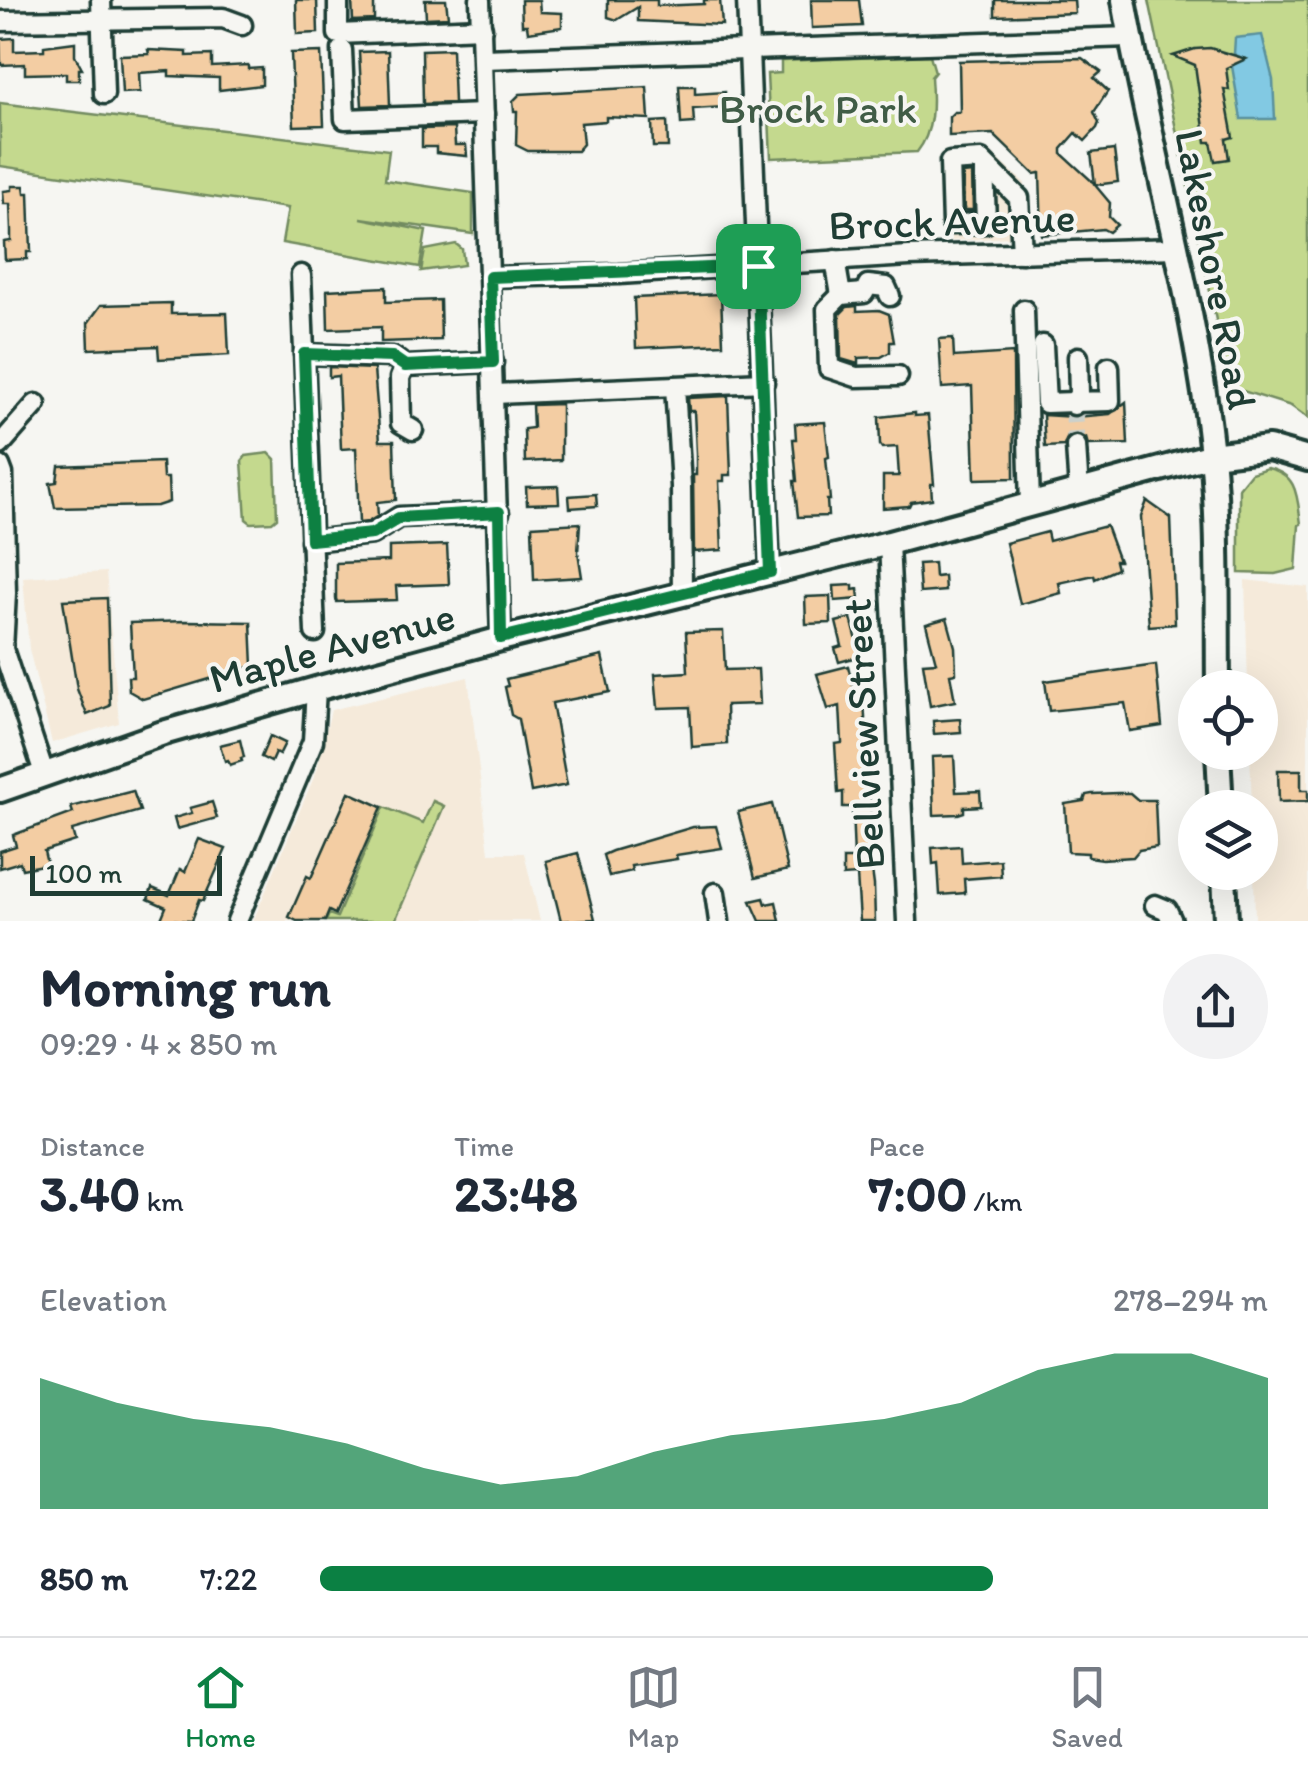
<!DOCTYPE html>
<html lang="en">
<head>
<meta charset="utf-8">
<style>
	body { margin:0; font-family:Itim,sans-serif; background:#f2f2f3; color:#1f2937; height:100vh; display:flex; flex-direction:column; font-size:38px; white-space:nowrap }
	* { box-sizing:border-box; margin:0 }
	p { font-size:32px; color:#747a83 }
	.icon { flex:none; width:55px; height:55px; fill:none; stroke:currentColor; stroke-width:2; stroke-linecap:round; stroke-linejoin:round }
	.map { position:relative; height:921px; overflow:hidden }
	.panel { display:flex; flex-direction:column; background:#fff; flex:1 }
	.panel>* { flex:none }
	.tools { position:absolute; left:1178px; top:670px; display:grid; gap:20px }
	.tools a { display:grid; place-items:center; width:100px; height:100px; border-radius:50%; background:#fff; box-shadow:0 10px 40px #0002; font-size:50px }
	.scale { position:absolute; left:30px; bottom:25px; width:192px; box-sizing:border-box; padding-left:10px; border:5px solid #1f3d34; border-top:0; font-size:28px; line-height:35px; white-space:nowrap; color:#1f3d34; -webkit-text-stroke:8px #f6f6f2; paint-order:stroke }
	.pin { position:absolute; display:grid; place-items:center; width:85px; height:85px; color:#fff; margin:-42px; border-radius:20px; box-shadow:0 5px 15px #0006 }
	.round { display:grid; place-items:center; flex:none; width:105px; height:105px; border-radius:52px; background:#f2f2f3 }
	.headline { display:flex; align-items:center; justify-content:space-between; height:170px; padding:0 40px }
	h1 { font-size:55px; font-weight:800; line-height:75px }
	.stats { display:grid; grid-template-columns:repeat(3,1fr); gap:15px; height:170px; padding:10px 40px }
	.stats div { display:grid; align-content:center }
	.stats b { font-size:50px; font-weight:800 }
	.stats small { font-size:28px; font-weight:400 }
	.stats p { font-size:28px }
	.chart { height:280px; padding:20px 40px }
	.chart p { display:flex; justify-content:space-between }
	.chart svg { width:100%; height:180px; margin-top:10px; fill:#0b8043; opacity:.7 }
	ul { padding:0 40px; list-style:none; font-size:32px }
	li { display:grid; grid-template-columns:160px 120px 1fr; align-items:center; height:75px }
	li i { height:25px; border-radius:12px; background:#0b8043 }
	.tab-bar { display:flex; justify-content:space-around; align-items:center; height:140px; border-top:2px solid #e0e1e3; background:#fff; font-size:28px; color:#747a83 }
	.tab-bar a { display:grid; justify-items:center; gap:5px }
	.tab-bar .on { color:#0b8043 }
	.map>svg:first-child { display:block }
</style>
</head>
<body>
<div class="map">
<svg width="1308" height="921" viewBox="0 0 1308 921">
	<rect width="100%" height="100%" fill="#f6f6f2"/>
	<filter id="ink" filterUnits="userSpaceOnUse"><feTurbulence type="fractalNoise" baseFrequency=".01" numOctaves="2"/><feDisplacementMap in="SourceGraphic" scale="20" xChannelSelector="R" yChannelSelector="G"/><feConvolveMatrix kernelMatrix="1 2 1 2 8 2 1 2 1" color-interpolation-filters="sRGB"/></filter>
	<g filter="url(#ink)">
		<g fill="#f5eada">
			<path d="M987,149L1025,183V236L951,241L950,150Z"/>
			<path d="M106,572L119,723L52,743L29,649L23,577Z"/>
			<path d="M1245,580L1308,587V921H1255L1254,873L1260,872V808L1252,807L1250,753L1260,752V688L1248,687Z"/>
			<path d="M468,677L489,853H524L540,921H253L317,770L331,710Z"/>
		</g>
		<g fill="#c4d98e" stroke="#728b61" stroke-width="2.5">
			<path d="M1149,0H1308V418L1291,406L1230,387Z"/>
			<path d="M930,55L935,72L931,77C933,103 934,131 917,152L771,158L767,74L781,73V61Z"/>
			<path d="M0,103L389,150L385,180L473,193V234L361,218L426,231L420,267L282,243L288,208L0,166Z"/>
			<path d="M456,244L462,249L464,265L421,271L425,250Z"/>
			<path d="M269,453L275,459L277,518L272,522L251,523L246,519L242,461L246,456Z"/>
			<path d="M1267,468C1298,474 1297,496 1301,524L1299,525L1296,569L1275,574L1239,573V488L1251,473Z"/>
			<path d="M433,801L444,806L395,921H326L329,914L337,917L384,807L423,823Z"/>
		</g>
		<path fill="#82c9e3" stroke="#5a919d" stroke-width="2.5" d="M1262,35L1273,80L1275,119H1241L1232,66L1240,61V57L1234,54L1235,38Z"/>
		<g fill="#f3cda3" stroke="#1f3d34" stroke-width="2.5">
			<path d="M296,0H317L318,33L297,34Z"/>
			<path d="M352,0H374V20L353,21Z"/>
			<path d="M425,0H446L448,17L426,18Z"/>
			<path d="M521,0H539L540,12L562,13V27L528,32L527,25H522Z"/>
			<path d="M608,0H657V6L704,4V0H720L722,25L638,21V7L617,20L608,17Z"/>
			<path d="M811,0H859L862,26L812,28Z"/>
			<path d="M995,0H1074L1075,13L995,16Z"/>
			<path d="M14,38V51L44,50V46L75,42V56L82,69H79V80H66V73L25,74V64L1,65L0,39Z"/>
			<path d="M1210,48L1246,59L1226,68L1229,90L1224,89L1233,137L1226,139L1229,159L1215,161L1211,142H1206L1195,65L1173,56L1195,49Z"/>
			<path d="M452,49L454,103L423,104L422,50Z"/>
			<path d="M148,50L187,52V56L212,55V67L248,65V69L262,68V85L219,90V78L169,76V71L139,73L140,92L122,93L120,55L149,54Z"/>
			<path d="M388,51L390,105L362,106L359,52Z"/>
			<path d="M321,52L324,125L294,126L291,53Z"/>
			<path d="M1082,58L1101,72L1094,78L1108,91L1094,112L1099,123L1097,128L1085,141L1076,133L1062,149V154L1095,184L1091,153L1114,150L1118,182L1095,185L1110,203L1109,217L1117,225L1109,232L1103,229L1042,235L1040,173L1034,174L993,134L949,136V117L954,112H960L959,61Z"/>
			<path d="M679,86H695V94L725,92V107L693,109L694,123L681,124Z"/>
			<path d="M647,87L649,119L606,117V121L581,123L583,144L577,151H528L516,145L517,111H514L513,101L520,94Z"/>
			<path d="M667,121L668,147H653L652,122Z"/>
			<path d="M454,128L455,145H466L467,156L436,153V147H422V129Z"/>
			<path d="M972,173L973,210H964L963,174Z"/>
			<path d="M12,186H24L25,193H29L31,252H27V259L5,260L4,242L11,241V231L10,204H4L3,191L12,190Z"/>
			<path d="M386,287V302L440,300L441,340L381,342V327L328,329L327,290Z"/>
			<path d="M721,294L723,344L636,348L634,298Z"/>
			<path d="M171,303V314L227,313L229,355L159,359L158,346L89,349L88,323L101,305Z"/>
			<path d="M857,306V311L879,310L889,314L894,342H890V352L881,357L858,358V364L841,359L840,314L847,307Z"/>
			<path d="M953,338L954,357L1013,353L1014,478L975,479L972,386L942,388L939,339Z"/>
			<path d="M329,367L374,369L380,441H394L396,500L377,502L378,516L368,522L359,523L356,448L341,449L338,376L329,377Z"/>
			<path d="M728,396L731,475H724V481H719L722,550L694,552L693,475H696V453L694,411H689L688,398Z"/>
			<path d="M1126,402L1128,444L1088,445L1086,438L1076,434L1068,436L1064,446L1045,447L1043,415L1075,417L1110,414Z"/>
			<path d="M561,404V460L525,462L524,429L533,428L532,405Z"/>
			<path d="M915,413V416L928,415L934,484H931L932,499L911,502L909,506L883,508V476H899L897,447L882,448L880,445L879,417Z"/>
			<path d="M825,422L829,457L826,458L830,500H827L828,516L798,517L794,481H797L793,439H796L795,424Z"/>
			<path d="M162,462L163,478H168L169,502L157,506L55,508L50,483L57,482L59,466Z"/>
			<path d="M558,486L559,503L527,504L526,487Z"/>
			<path d="M596,494L597,506L570,508L569,496Z"/>
			<path d="M1147,501L1171,518L1175,624L1149,626L1141,517Z"/>
			<path d="M580,523L578,552L582,577L534,580L532,526Z"/>
			<path d="M1106,526L1119,561H1115L1117,569L1095,579L1094,575L1059,583L1061,593L1020,604L1006,543L1047,532L1049,541Z"/>
			<path d="M447,545L449,584L396,586L397,600L337,602L336,599V563L389,561V547Z"/>
			<path d="M934,563L935,577L944,576L945,591L920,593L918,564Z"/>
			<path d="M853,585V590L858,589L859,599L835,601L834,586Z"/>
			<path d="M830,596L831,623L806,624L805,597Z"/>
			<path d="M107,598L110,706L87,715L77,689L63,600Z"/>
			<path d="M851,618L861,656L839,662L835,648L842,646L836,622Z"/>
			<path d="M947,618L955,647L956,673L950,674L955,701L930,706L923,663L936,662L926,624Z"/>
			<path d="M185,621L251,622L253,666L143,699L129,691L128,677H133L130,623Z"/>
			<path d="M723,631L725,670L758,669L760,704L726,705L727,744L692,747L690,707L658,708L655,674L688,672L686,632Z"/>
			<path d="M602,656L610,692L552,703L567,785L531,792L518,719L511,715L505,687L508,686L506,679Z"/>
			<path d="M1156,665L1162,726L1130,731L1125,703L1049,711L1045,681Z"/>
			<path d="M848,666L853,686L862,683L866,699L864,700L872,841H868L874,885L875,921H860L857,875L843,876V859H854L852,807H843V792L838,793L835,744L842,743L840,706L828,709L817,674Z"/>
			<path d="M960,719L961,732L934,734L933,721Z"/>
			<path d="M270,736L285,743L279,755L275,753L271,762L261,757Z"/>
			<path d="M240,740L244,757L241,758L242,761L230,765L228,760L225,761L220,745Z"/>
			<path d="M954,756L956,792L980,791L981,806L964,807V812L958,814L934,815L932,757Z"/>
			<path d="M1278,770H1301V790H1308V801L1279,802Z"/>
			<path d="M133,791L140,811L72,830L75,841L44,851L47,864L22,869L20,862L0,868V851L16,846L13,835L73,813L71,807Z"/>
			<path d="M349,792L382,807L335,914L329,911L325,921H297L289,917L307,876L311,878Z"/>
			<path d="M1118,793H1130L1138,800H1155L1157,847L1139,850L1133,857L1102,859L1088,857V853L1068,852L1065,804L1084,801L1086,795L1092,794Z"/>
			<path d="M212,802L217,818L177,829L174,818L192,813L190,808Z"/>
			<path d="M772,804L788,870L755,878L738,812Z"/>
			<path d="M716,826L722,848L676,855L677,859L631,866L632,871L609,876L603,855L612,851L693,827Z"/>
			<path d="M199,839L226,849L203,901L199,900L191,921L161,919L166,907L148,899L152,888L169,895L180,869L185,872Z"/>
			<path d="M961,846L962,863L1000,860L1001,876L964,879L965,893L940,895L938,863L933,864L932,848Z"/>
			<path d="M578,853L595,919L561,921L546,861Z"/>
			<path d="M764,898L766,904L776,902L780,921H760L751,901Z"/>
		</g>
		<g fill="none" stroke-linecap="round" stroke-linejoin="round">
			<path stroke="#cbd1cc" stroke-width="18" stroke-dasharray="18 9" stroke-linecap="butt" d="M1074,405L1076,446"/>
			<g stroke="#1f3d34" stroke-width="25">
				<g id="minor">
					<path d="M101,0L104,94"/>
					<path d="M338,0V34L482,28"/>
					<path d="M480,0L501,639"/>
					<path d="M747,0L770,572"/>
					<path d="M0,21L223,18L242,25"/>
					<path d="M342,50L345,119L484,114"/>
					<path d="M483,59L1130,37"/>
					<path d="M984,164L986,223L952,224L950,162L981,160L1019,198L1022,253"/>
					<path d="M835,260L841,295L864,293L868,285L886,287L890,296"/>
					<path d="M301,275L315,632"/>
					<path d="M490,277L619,274L909,256L1176,248"/>
					<path d="M841,295L827,309L829,368L856,377L898,376"/>
					<path d="M1024,310L1030,505"/>
					<path d="M1043,345L1046,403L1074,402V405"/>
					<path d="M304,354L393,357L405,366L493,362"/>
					<path d="M1078,357L1079,394L1074,402L1110,401L1109,367"/>
					<path d="M405,366L400,378L401,423L413,430"/>
					<path d="M675,386L681,486L682,593"/>
					<path d="M495,394L764,382"/>
					<path d="M0,445L36,404"/>
					<path d="M1076,446L1079,492"/>
					<path d="M0,466L3,474L6,593L3,649L44,773"/>
					<path d="M311,541L372,534L399,517L499,513"/>
					<path d="M889,543L907,921"/>
					<path d="M715,893L719,921"/>
					<path d="M1155,905L1167,910L1172,921"/>
					<path d="M237,921L313,741L316,689"/>
				</g>
			</g>
			<g stroke="#1f3d34" stroke-width="30">
				<g id="major">
					<path d="M1124,0C1149,143 1190,283 1209,428C1220,513 1217,602 1218,688"/>
					<path d="M1218,752L1221,808"/>
					<path d="M0,790L163,733L316,689L501,639L889,543L1212,455L1269,448L1308,459"/>
					<path d="M1224,872L1226,921"/>
				</g>
			</g>
			<use href="#minor" stroke="#f6f6f2" stroke-width="18"/>
			<use href="#major" stroke="#f6f6f2" stroke-width="22"/>
		</g>
	</g>
	<g fill="none" stroke-linecap="round" stroke-linejoin="round" filter="url(#ink)">
		<g stroke="#fff" stroke-width="20">
			<path id="route" d="M758,266L770,572L501,638L499,512L399,518L372,534L311,540L304,354L392,357L405,366L493,362L490,277Z"/>
		</g>
		<use href="#route" stroke="#0b8043" stroke-width="12"/>
	</g>
	<g text-anchor="middle" dominant-baseline="central" stroke-width="8" stroke-linejoin="round" paint-order="stroke">
		<g font-size="42" fill="#405c46" stroke="#f6f6f2">
			<text x="818" y="108">Brock Park</text>
		</g>
		<g font-size="42" fill="#1f3d34" stroke="#f6f6f2">
			<text transform="translate(952 221) rotate(-2)">Brock Avenue</text>
			<text transform="translate(1216 269) rotate(79)">Lakeshore Road</text>
			<text transform="translate(332 647) rotate(-15)">Maple Avenue</text>
			<text transform="translate(863 734) rotate(-93)">Bellview Street</text>
		</g>
	</g>
</svg>
<div class="tools">
<a><svg class="icon" aria-label="locate" viewBox="0 0 24 24"><circle cx="12" cy="12" r="6"/><path d="M12 2v4M12 18v4M2 12h4M18 12h4"/></svg></a>
<a><svg class="icon" aria-label="layers" viewBox="0 0 24 24"><path d="M12 4l9 5-9 5-9-5zM3 14l9 5 9-5"/></svg></a>
</div>
<div class="scale">100 m</div>
<div class="pin" style="left:758px;top:266px;background:#1e9e55"><svg class="icon" aria-label="arrive" viewBox="0 0 24 24"><path d="M6 21V4h12l-3 4 3 4H6"/></svg></div>
</div>
<section class="panel">
<div class="headline"><div><h1>Morning run</h1><p>09:29 · 4 × 850 m</p></div><a class="round"><svg class="icon" aria-label="share" viewBox="0 0 24 24"><path d="M12 15V3M7 8l5-5 5 5M5 13v7h14v-7"/></svg></a></div>
<div class="stats">
<div><p>Distance</p><b>3.40<small> km</small></b></div>
<div><p>Time</p><b>23:48</b></div>
<div><p>Pace</p><b>7:00<small> /km</small></b></div>
</div>
<div class="chart"><p><span>Elevation</span>278–294 m</p>
<svg viewBox="0 0 160 44" preserveAspectRatio="none"><path d="M0 44V12L10 18L20 22L30 24L40 28L50 34L60 38L70 36L80 30L90 26L100 24L110 22L120 18L130 10L140 6L150 6L160 12V44z"/></svg>
</div>
<ul>
<li><b>850 m</b>7:22<i style="width:71%"></i></li>
</ul>
</section>
<nav class="tab-bar">
<a class="on"><svg class="icon" aria-label="home" viewBox="0 0 24 24"><path d="M3 11l9-7 9 7M6 9v11h12V9"/></svg>Home</a>
<a><svg class="icon" aria-label="map" viewBox="0 0 24 24"><path d="M3 6l6-2 6 2 6-2v14l-6 2-6-2-6 2zM9 4v14M15 6v14"/></svg>Map</a>
<a><svg class="icon" aria-label="saved" viewBox="0 0 24 24"><path d="M7 4h10v16l-5-4-5 4z"/></svg>Saved</a>
</nav>
</body>
</html>
